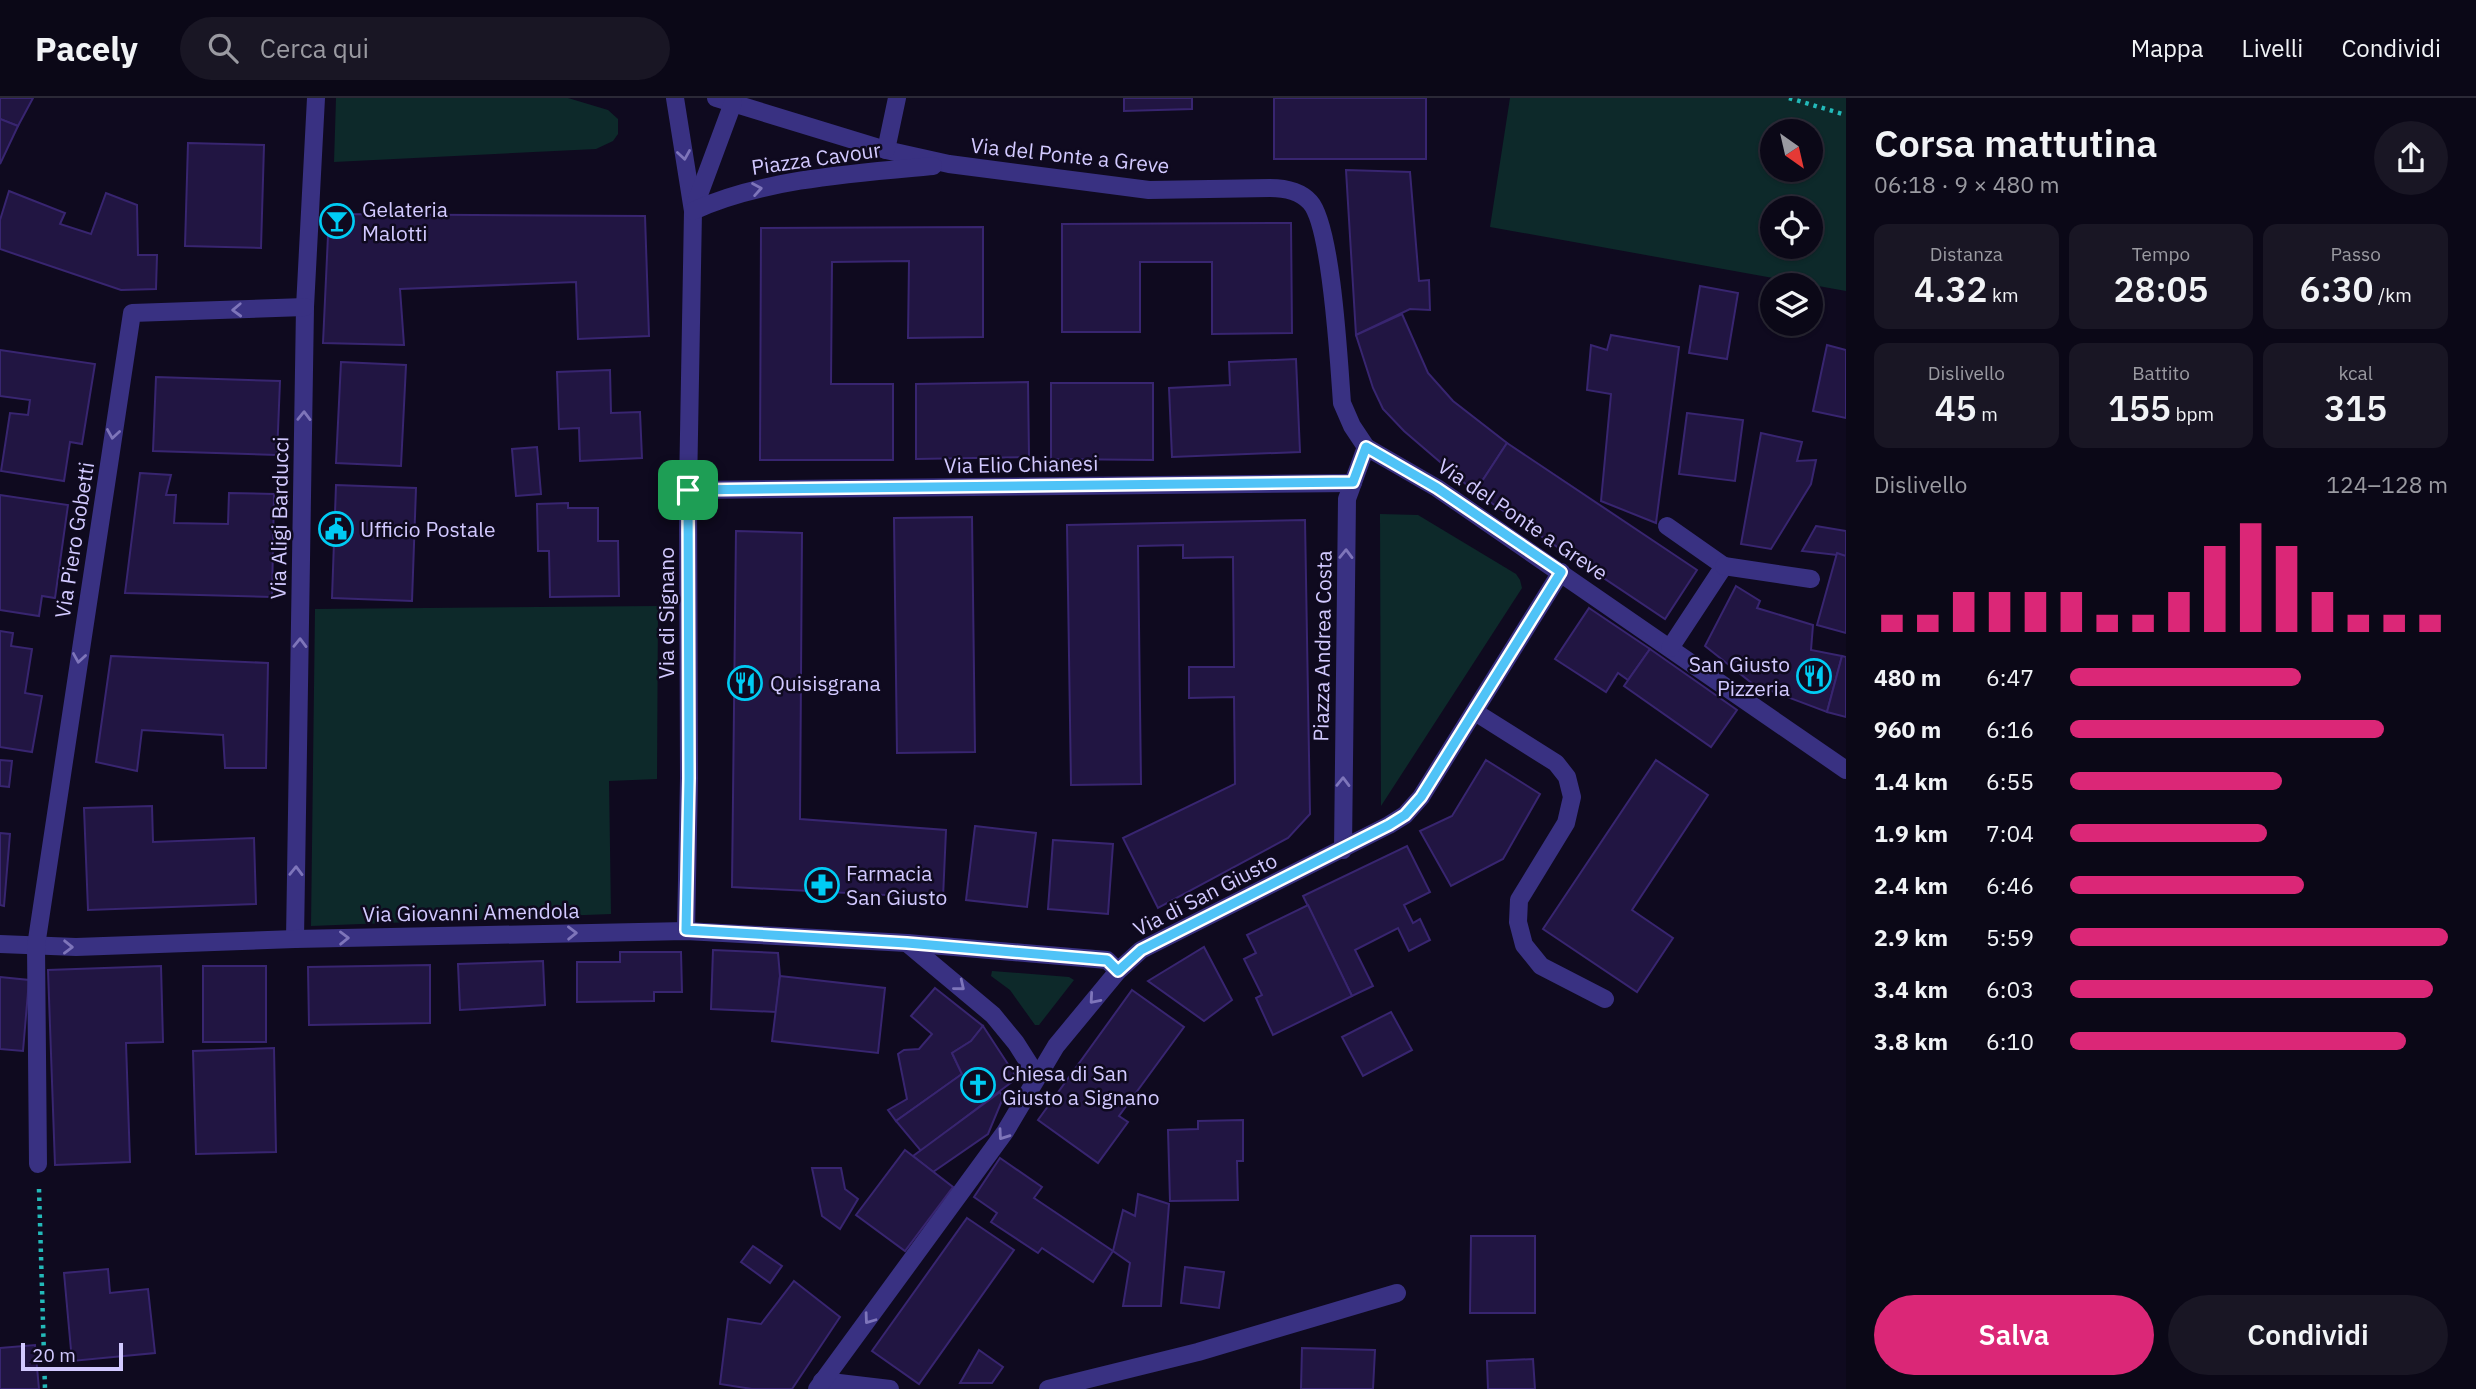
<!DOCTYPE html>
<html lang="it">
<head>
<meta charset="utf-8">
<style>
	body { margin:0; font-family:"IBM Plex Sans",sans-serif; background:#191624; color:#f1f3f6; height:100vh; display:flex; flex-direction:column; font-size:26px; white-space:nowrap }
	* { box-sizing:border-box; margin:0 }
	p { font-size:23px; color:#9a9aa1 }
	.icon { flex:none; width:38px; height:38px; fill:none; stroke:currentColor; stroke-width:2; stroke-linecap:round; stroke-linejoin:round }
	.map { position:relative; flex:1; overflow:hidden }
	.panel { display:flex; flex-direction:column; background:#0b0817; width:630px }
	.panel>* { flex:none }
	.needle { width:46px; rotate:146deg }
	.controls { position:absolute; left:1760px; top:21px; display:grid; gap:14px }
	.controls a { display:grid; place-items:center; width:63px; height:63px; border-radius:50%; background:#0b0817; box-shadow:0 2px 5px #0004,0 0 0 2px #2b2936; font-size:35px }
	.scale { position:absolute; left:21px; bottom:18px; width:102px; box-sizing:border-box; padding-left:7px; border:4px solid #d2c9ff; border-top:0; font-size:19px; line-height:24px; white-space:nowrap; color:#d2c9ff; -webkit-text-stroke:5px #0f0a1f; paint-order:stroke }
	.pin { position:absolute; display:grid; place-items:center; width:60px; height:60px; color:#fff; margin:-30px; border-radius:14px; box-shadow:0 4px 10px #0006 }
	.round { display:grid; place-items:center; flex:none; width:74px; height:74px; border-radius:37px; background:#191624 }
	.summary { display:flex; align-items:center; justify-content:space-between; height:119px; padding:0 28px }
	h1 { font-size:38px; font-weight:600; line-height:52px }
	.figures { display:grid; grid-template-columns:repeat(3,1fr); gap:10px; height:119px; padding:7px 28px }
	.figures div { display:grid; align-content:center; border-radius:14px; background:#191624; text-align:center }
	.figures b { font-size:35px; font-weight:600 }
	.figures small { font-size:19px; font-weight:400 }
	.figures p { font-size:19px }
	.chart { height:196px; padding:14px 28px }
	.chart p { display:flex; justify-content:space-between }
	.chart svg { width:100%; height:126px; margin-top:7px; stroke:#db2777; stroke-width:6 }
	.primary-button { display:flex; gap:14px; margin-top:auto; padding:14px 28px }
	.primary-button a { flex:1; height:80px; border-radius:42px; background:#db2777; color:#fff; font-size:28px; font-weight:600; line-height:80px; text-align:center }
	.primary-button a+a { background:#191624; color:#f1f3f6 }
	ul { padding:0 28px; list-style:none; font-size:23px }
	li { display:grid; grid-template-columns:112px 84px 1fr; align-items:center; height:52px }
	li i { height:18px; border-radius:9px; background:#db2777 }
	header { display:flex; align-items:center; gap:42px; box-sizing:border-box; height:98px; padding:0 35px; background:#0b0817; border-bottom:2px solid #2b2936 }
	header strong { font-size:33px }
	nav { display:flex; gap:38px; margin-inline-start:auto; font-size:24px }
	.search { width:490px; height:63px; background:#191624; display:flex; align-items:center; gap:18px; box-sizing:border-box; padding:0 24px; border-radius:38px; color:#9a9aa1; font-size:26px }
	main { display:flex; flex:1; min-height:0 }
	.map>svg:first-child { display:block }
</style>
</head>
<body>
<header>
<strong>Pacely</strong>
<div class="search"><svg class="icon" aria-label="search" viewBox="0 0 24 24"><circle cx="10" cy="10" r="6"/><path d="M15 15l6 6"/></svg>Cerca qui</div>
<nav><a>Mappa</a><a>Livelli</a><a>Condividi</a></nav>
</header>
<main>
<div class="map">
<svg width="1846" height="1291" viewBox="0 0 1846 1291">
	<rect width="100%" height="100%" fill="#0f0a1f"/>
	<g fill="#0d292a" fill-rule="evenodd">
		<path d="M336,0H568L608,12L618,21V36L613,43L596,51L334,64Z"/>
		<path d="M1510,0H1846V193L1490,129ZM1773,33H1811V72H1773ZM1773,110H1811V149H1773Z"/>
		<path d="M1380,416L1418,417L1516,476L1520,482L1522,490L1381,708Z"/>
		<path d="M658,508L657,681L609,683L611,816L311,828L315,511Z"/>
		<path d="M992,873L1069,879L1074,882L1039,927H1035L1010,892L991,878Z"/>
	</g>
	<g fill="#211542" stroke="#382570" stroke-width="2">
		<path d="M0,0H33L18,28L0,21Z"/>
		<path d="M1124,0H1192V11L1124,13Z"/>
		<rect x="1274" y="0" width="152" height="61"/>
		<path d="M0,21L18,28L0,66Z"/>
		<path d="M188,45L264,47L261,150L185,148Z"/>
		<path d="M1346,72L1410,74L1419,183L1429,182L1430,212L1410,211L1356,237Z"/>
		<path d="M9,93L65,115L60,126L91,136L106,95L137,107L138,157H157L156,191L121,192L0,151V122Z"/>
		<path d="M329,116L645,118L649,238L578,241L576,184L400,191L404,247L323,245Z"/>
		<path d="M1291,125L1292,235L1212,236V164H1140V234H1062V126Z"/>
		<path d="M983,129V239L908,240L909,163L832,164L831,286H893V362H760L761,130Z"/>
		<path d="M1700,188L1738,195L1727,261L1689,255Z"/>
		<path d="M1402,216L1428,275L1453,303L1507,345L1475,394L1404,333L1383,311L1373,290L1356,237Z"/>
		<path d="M1611,237L1679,249L1656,425L1601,403L1611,296L1587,292L1591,247L1607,252Z"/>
		<path d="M1827,247L1846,252V320L1813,313Z"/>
		<path d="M0,252L95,266L82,346L70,344L64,383L1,373L10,315L28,317L30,302L0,298Z"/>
		<path d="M1296,261L1300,354L1172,359L1169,290L1230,287L1229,264Z"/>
		<path d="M341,264L406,267L401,368L336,365Z"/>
		<path d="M610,272L611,315L640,314L642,360L580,363L579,330L559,331L557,274Z"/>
		<path d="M156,279L280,283L277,357L153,353Z"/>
		<path d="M1028,284L1029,359L916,361V286Z"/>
		<path d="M1051,285H1153V362L1051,361Z"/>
		<path d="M1687,315L1743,322L1735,383L1679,376Z"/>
		<path d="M1761,335L1802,344L1797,363L1816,362L1811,386L1771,451L1741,446Z"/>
		<path d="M1507,345L1697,472L1665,521L1475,394Z"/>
		<path d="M537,349L541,396L516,398L512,351Z"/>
		<path d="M140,375L171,377L166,397H176L174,425L228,426L229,395L274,396L272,499L125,495Z"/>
		<path d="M336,387L416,390L412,503L332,500Z"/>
		<path d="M0,397L68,407L55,500L42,498L39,518L0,512Z"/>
		<path d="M568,405V410H598V443H618L619,498L550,499L549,453H538L537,406Z"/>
		<path d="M972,419L975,654L897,655L894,420Z"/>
		<path d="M1305,422L1310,716L1288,740L1158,810L1123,740L1235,686L1234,599L1189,600V569H1234L1233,459L1183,460V447L1138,448L1141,686L1071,687L1067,427Z"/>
		<path d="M1816,428L1846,433V458L1802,453Z"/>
		<path d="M736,433L802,435L800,721L946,732L943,800L732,789Z"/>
		<path d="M1837,455L1846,458V535L1817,527Z"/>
		<path d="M1736,488L1760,503L1757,510L1813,527L1811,552L1842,558L1827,614L1753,586L1705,548Z"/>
		<path d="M1589,510L1650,551L1628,582L1618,575L1606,594L1555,561Z"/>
		<path d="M0,533L13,535L11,548L32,551L25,595L42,598L32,654L0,649Z"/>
		<path d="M1650,551L1737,612L1711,649L1624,588Z"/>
		<path d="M111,558L268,565L266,670H225L223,637L142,632L137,673L96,664Z"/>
		<path d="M1842,558L1846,559V619L1827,614Z"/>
		<path d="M0,662L12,663L9,689L0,688Z"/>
		<path d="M1486,662L1540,696L1503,761L1451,788L1420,733L1452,718Z"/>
		<path d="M1656,662L1708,697L1632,812L1673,840L1637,894L1543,831Z"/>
		<path d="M152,708L153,744L254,740L256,806L88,812L84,710Z"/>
		<path d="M975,728L1036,735L1027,809L966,802Z"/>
		<path d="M0,735L10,736L4,808L0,807Z"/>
		<path d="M1053,742L1113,746L1108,816L1048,811Z"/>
		<path d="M1407,748L1430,794L1404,807L1413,825L1420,821L1430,842L1409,853L1398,830L1355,852L1373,888L1352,898L1303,798Z"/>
		<path d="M1308,807L1352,898L1273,937L1256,900L1262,897L1244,861L1256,855L1247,837Z"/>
		<path d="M1204,849L1232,902L1204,923L1148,883Z"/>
		<path d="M713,852L778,855L780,878L776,914L711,911Z"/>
		<path d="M620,854H681L682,894H654V903L577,904V864H620Z"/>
		<path d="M543,863L545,907L460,912L458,866Z"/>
		<path d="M430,867V925L309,927L308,869Z"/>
		<path d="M161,868L163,944L126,945L130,1064L55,1067L48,872Z"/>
		<rect x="203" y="868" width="63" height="76"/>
		<path d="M780,878L885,890L878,955L772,943Z"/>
		<path d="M0,879L29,882L23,953L0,951Z"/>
		<path d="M935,890L983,928L971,943L952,955L962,976L896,1023L888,1012L907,1001L898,956L904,952L919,951L932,936L911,918Z"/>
		<path d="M1132,892L1184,929L1119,1018L1128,1024L1098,1065L1038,1022Z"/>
		<path d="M1391,914L1412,952L1363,978L1342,939Z"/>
		<path d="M983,928L1017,980L921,1053L896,1023L962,976L952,955L971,943Z"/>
		<path d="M274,950L276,1054L196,1056L193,953Z"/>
		<path d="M1000,994L1003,1000L988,1036L933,1074L913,1058Z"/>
		<path d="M1243,1022V1063H1237L1238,1102L1170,1103L1168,1032L1198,1031V1023Z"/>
		<path d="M905,1052L953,1089L905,1153L856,1117Z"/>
		<path d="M1000,1060L1042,1089L1034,1100L1113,1153L1093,1184L1042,1150L1038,1155L991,1124L997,1115L974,1099Z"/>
		<path d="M812,1070H841L845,1091L858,1101L840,1131L822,1118Z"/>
		<path d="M1138,1096L1169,1106L1161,1208H1123L1130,1165L1113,1153L1123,1112L1135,1118Z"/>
		<path d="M967,1120L1014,1152L919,1286L872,1253Z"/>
		<path d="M1471,1138H1535V1215H1470Z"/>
		<path d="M753,1148L782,1168L770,1185L741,1164Z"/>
		<path d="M1185,1169L1224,1174L1219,1210L1181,1205Z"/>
		<path d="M108,1171L110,1195L148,1191L155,1255L72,1263L64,1175Z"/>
		<path d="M794,1183L840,1219L792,1291H752L720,1286L728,1221L761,1226Z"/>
		<path d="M35,1247L39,1291H0V1250Z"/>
		<path d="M1302,1250L1375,1252L1373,1291H1301Z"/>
		<path d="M979,1252L1003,1269L992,1285H960Z"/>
		<path d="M1533,1261L1535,1291H1488L1487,1263Z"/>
	</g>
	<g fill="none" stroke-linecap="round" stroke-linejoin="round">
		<g stroke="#23b9b9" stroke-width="4.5" stroke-dasharray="3.5 5" stroke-linecap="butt">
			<path d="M1789,0L1846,17"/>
			<path d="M39,1091L45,1291"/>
		</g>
		<g stroke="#393182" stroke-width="18">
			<path d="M675,0L693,113L688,392L689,680L686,833"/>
			<path d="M716,0L886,52L949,66L1149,92L1270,90C1284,90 1300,93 1310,104C1332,128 1339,267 1342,305L1352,328L1366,349L1437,390L1846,672"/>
			<path d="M886,52L897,0"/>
			<path d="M694,110L733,5"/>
			<path d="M693,113C762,81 856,75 933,68"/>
			<path d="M688,392L1353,385"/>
			<path d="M1667,428L1724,468L1670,550"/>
			<path d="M1724,468L1811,481"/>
			<path d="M1475,614L1556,665L1567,679L1572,699L1566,725L1519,802L1518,824L1524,847L1541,868L1605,901"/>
			<path d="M1343,752L1347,401L1366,349"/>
			<path d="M295,841L305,209L316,0"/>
			<path d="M907,845L993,917L1016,945L1037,978"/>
			<path d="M0,846L76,849L295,841L686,833L907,845L1107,862L1118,873"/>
			<path d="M38,1066L36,848L132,215L305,209"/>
			<path d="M822,1283L890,1291"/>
			<path d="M817,1291L1005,1034L1056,948L1118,873L1141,852L1389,727L1405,717L1421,699L1561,474"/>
			<path d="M1048,1291L1198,1254L1397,1195"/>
		</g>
	</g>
	<defs><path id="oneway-chevron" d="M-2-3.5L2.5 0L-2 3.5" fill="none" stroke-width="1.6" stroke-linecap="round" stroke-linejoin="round" transform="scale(1.75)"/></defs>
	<g stroke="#7e75ba">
		<use href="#oneway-chevron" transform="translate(684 57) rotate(81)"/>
		<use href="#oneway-chevron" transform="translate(757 91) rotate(-10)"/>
		<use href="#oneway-chevron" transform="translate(237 212) rotate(178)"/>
		<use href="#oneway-chevron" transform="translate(304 318) rotate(-89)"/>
		<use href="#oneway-chevron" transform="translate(113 336) rotate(99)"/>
		<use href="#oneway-chevron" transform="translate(1346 456) rotate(-89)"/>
		<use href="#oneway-chevron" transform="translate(300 545) rotate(-89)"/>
		<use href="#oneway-chevron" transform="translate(79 560) rotate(99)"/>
		<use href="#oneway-chevron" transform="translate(1343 684) rotate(-89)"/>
		<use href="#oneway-chevron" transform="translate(296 773) rotate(-89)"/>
		<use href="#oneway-chevron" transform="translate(572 835) rotate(-1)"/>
		<use href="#oneway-chevron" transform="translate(344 840) rotate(-1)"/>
		<use href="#oneway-chevron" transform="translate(68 849) rotate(1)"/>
		<use href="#oneway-chevron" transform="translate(960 888) rotate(39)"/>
		<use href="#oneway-chevron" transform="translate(1094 901) rotate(131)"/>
		<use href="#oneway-chevron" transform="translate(1003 1037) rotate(125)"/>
		<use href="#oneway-chevron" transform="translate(869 1221) rotate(126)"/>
	</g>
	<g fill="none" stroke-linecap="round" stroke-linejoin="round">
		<g stroke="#fff" stroke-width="14">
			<path id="route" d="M1366,349L1437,390L1561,474L1421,699L1405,717L1389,727L1141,852L1118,873L1107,862L907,845L686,832L689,680L688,392L1353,384Z"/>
		</g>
		<use href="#route" stroke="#4fc3f7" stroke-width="9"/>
	</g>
	<defs>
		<g id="bar-ring" transform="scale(1.75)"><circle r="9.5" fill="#0f0a1f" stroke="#00ccf4" stroke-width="1.5"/><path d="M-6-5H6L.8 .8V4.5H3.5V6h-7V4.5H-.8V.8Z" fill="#00ccf4"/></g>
		<g id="civic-ring" transform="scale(1.75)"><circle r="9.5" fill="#0f0a1f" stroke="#00ccf4" stroke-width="1.5"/><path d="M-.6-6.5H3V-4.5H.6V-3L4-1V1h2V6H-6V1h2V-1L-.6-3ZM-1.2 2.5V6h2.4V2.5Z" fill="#00ccf4"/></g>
		<g id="restaurant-ring" transform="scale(1.75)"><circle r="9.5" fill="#0f0a1f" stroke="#00ccf4" stroke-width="1.5"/><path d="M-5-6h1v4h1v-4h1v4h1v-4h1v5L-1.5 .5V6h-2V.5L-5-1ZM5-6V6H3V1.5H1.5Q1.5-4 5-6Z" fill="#00ccf4"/></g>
		<g id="pharmacy-ring" transform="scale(1.75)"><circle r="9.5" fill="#0f0a1f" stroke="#00ccf4" stroke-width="1.5"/><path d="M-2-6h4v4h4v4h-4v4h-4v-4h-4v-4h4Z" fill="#00ccf4"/></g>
		<g id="church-ring" transform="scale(1.75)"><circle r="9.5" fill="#0f0a1f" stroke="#00ccf4" stroke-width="1.5"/><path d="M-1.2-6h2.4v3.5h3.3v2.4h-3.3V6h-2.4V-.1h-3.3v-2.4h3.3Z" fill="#00ccf4"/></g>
	</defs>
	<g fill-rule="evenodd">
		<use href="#bar-ring" x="337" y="123"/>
		<use href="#civic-ring" x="336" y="431"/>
		<use href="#restaurant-ring" x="1814" y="578"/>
		<use href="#restaurant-ring" x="745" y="585"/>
		<use href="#pharmacy-ring" x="822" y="787"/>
		<use href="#church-ring" x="978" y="987"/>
	</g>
	<g text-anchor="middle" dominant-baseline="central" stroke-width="5" stroke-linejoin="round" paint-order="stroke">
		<g font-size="21" fill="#d2c9ff" stroke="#0f0a1f">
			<text transform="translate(1070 57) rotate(6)">Via del Ponte a Greve</text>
			<text transform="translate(816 60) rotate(-8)">Piazza Cavour</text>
			<text transform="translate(1021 366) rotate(-1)">Via Elio Chianesi</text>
			<text transform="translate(279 420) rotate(-89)">Via Aligi Barducci</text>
			<text transform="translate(1523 421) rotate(34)">Via del Ponte a Greve</text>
			<text transform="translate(74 442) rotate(-81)">Via Piero Gobetti</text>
			<text transform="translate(666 515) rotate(-90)">Via di Signano</text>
			<text transform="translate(1322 548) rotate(-89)">Piazza Andrea Costa</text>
			<text transform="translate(1205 796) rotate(-27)">Via di San Giusto</text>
			<text transform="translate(471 814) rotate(-1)">Via Giovanni Amendola</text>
		</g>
		<g font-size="21" fill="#d2c9ff" stroke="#0f0a1f" text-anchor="start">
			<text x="362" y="111">Gelateria<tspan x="362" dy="24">Malotti</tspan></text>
			<text x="360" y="431">Ufficio Postale</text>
			<text x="1790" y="566" text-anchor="end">San Giusto<tspan x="1790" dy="24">Pizzeria</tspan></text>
			<text x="770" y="585">Quisisgrana</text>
			<text x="846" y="775">Farmacia<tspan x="846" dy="24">San Giusto</tspan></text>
			<text x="1002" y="975">Chiesa di San<tspan x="1002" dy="24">Giusto a Signano</tspan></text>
		</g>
	</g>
</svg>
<div class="controls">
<a><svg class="needle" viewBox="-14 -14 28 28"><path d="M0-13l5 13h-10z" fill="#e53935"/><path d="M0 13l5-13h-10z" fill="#9a9aa1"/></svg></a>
<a><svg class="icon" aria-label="locate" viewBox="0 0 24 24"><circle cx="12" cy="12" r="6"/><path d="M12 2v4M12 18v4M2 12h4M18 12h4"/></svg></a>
<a><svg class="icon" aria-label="layers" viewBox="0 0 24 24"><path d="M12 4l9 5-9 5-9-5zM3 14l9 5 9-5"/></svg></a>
</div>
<div class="scale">20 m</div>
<div class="pin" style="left:688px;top:392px;background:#1e9e55"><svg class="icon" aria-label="arrive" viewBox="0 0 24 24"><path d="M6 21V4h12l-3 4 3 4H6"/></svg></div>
</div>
<section class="panel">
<div class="summary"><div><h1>Corsa mattutina</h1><p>06:18 · 9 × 480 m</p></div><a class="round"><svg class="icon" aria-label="share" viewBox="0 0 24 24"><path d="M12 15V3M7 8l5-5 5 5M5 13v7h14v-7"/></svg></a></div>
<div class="figures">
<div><p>Distanza</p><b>4.32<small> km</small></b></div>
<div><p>Tempo</p><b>28:05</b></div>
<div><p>Passo</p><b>6:30<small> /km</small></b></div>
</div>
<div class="figures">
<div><p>Dislivello</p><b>45<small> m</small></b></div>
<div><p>Battito</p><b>155<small> bpm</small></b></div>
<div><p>kcal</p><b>315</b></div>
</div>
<div class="chart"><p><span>Dislivello</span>124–128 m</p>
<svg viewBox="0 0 160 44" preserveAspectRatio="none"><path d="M5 44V38M15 44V38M25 44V30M35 44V30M45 44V30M55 44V30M65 44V38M75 44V38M85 44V30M95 44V14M105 44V6M115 44V14M125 44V30M135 44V38M145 44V38M155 44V38"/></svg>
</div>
<ul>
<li><b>480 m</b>6:47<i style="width:61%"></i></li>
<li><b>960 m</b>6:16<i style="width:83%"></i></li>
<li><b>1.4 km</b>6:55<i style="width:56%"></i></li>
<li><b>1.9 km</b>7:04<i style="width:52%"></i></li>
<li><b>2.4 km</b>6:46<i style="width:62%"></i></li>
<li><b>2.9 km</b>5:59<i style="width:100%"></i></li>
<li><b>3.4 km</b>6:03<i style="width:96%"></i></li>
<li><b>3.8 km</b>6:10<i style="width:89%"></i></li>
</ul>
<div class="primary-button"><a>Salva</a><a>Condividi</a></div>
</section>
</main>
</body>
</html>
